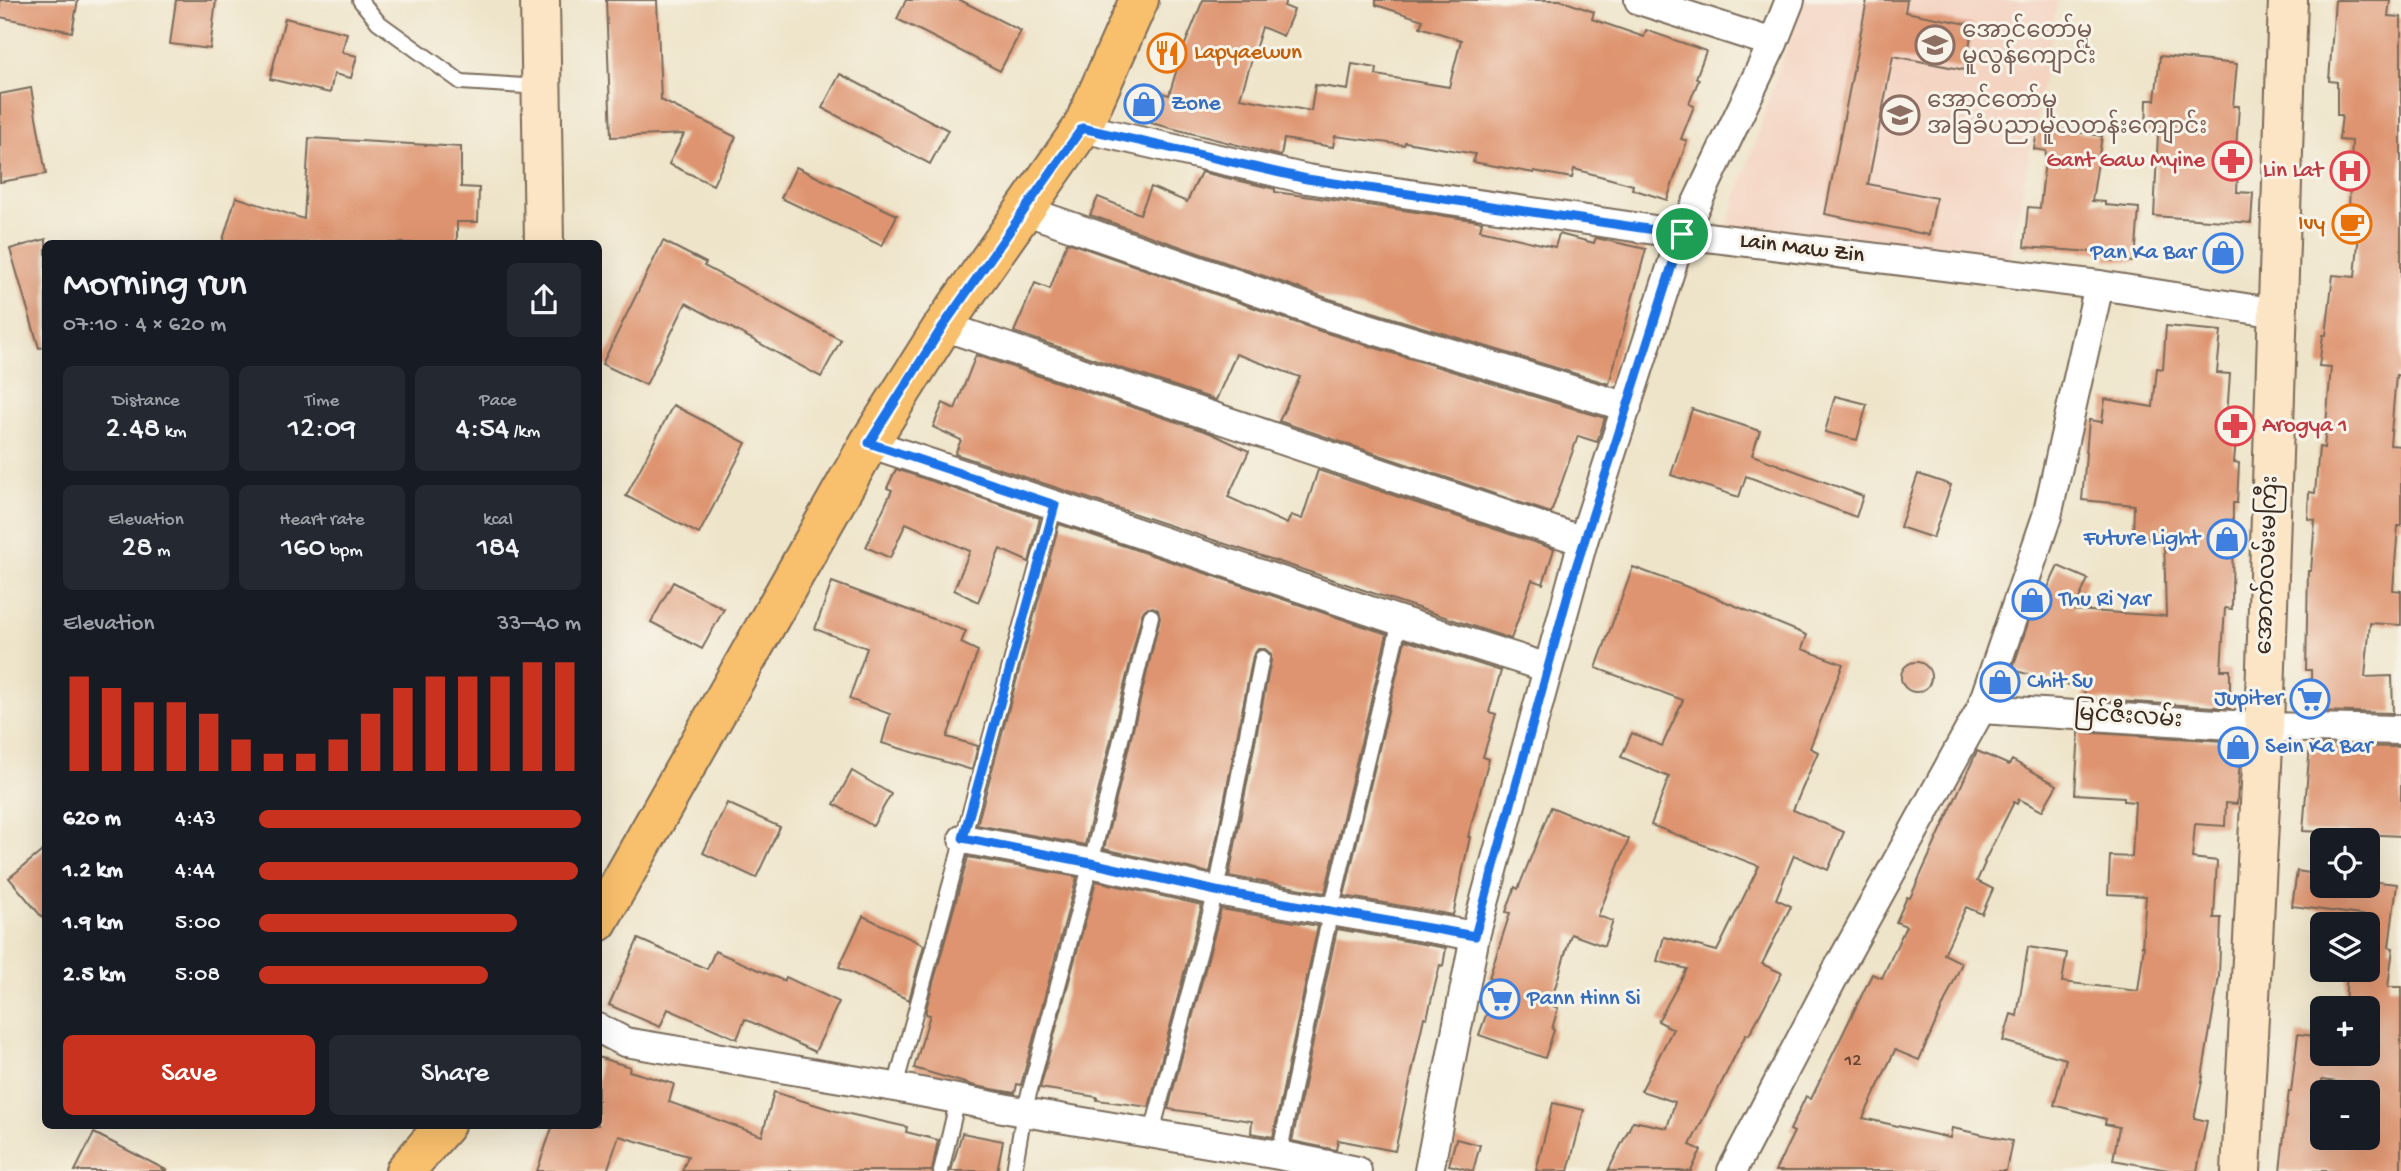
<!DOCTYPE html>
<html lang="en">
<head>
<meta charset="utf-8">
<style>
	body { margin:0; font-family:"Gochi Hand","Noto Sans Myanmar",sans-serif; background:#242831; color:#f1f3f6; height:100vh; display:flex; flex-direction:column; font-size:26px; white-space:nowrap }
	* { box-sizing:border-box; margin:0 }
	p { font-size:23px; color:#9ea1a6 }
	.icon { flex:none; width:38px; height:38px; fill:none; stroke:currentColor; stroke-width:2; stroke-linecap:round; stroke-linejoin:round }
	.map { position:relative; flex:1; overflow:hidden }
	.side { position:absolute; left:42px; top:240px; width:560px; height:889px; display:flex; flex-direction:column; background:#171b24; border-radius:10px; box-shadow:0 7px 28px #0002 }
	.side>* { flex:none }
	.tools { position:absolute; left:2310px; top:828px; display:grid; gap:14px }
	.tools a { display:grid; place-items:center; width:70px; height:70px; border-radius:10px; background:#171b24; box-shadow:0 7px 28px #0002; font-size:35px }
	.pin { position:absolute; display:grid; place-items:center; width:60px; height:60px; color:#fff; margin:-30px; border:4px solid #fff; border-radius:50%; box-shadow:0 2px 7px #0007 }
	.round { display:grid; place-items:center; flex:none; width:74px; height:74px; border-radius:10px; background:#242831 }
	.summary { display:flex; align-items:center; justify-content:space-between; height:119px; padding:0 21px }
	h1 { font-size:38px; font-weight:600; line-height:52px }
	.metrics { display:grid; grid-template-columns:repeat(3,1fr); gap:10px; height:119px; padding:7px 21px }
	.metrics div { display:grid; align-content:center; border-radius:10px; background:#242831; text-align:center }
	.metrics b { font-size:30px; font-weight:600 }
	.metrics small { font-size:19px; font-weight:400 }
	.metrics p { font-size:19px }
	.chart { height:196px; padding:14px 21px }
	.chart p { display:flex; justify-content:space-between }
	.chart svg { width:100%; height:126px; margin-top:7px; stroke:#c8321e; stroke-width:6 }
	.action { display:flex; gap:14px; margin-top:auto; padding:14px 21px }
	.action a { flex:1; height:80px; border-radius:10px; background:#c8321e; color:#fff; font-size:28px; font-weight:600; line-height:80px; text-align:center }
	.action a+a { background:#242831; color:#f1f3f6 }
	ul { padding:0 21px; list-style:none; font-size:23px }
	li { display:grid; grid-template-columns:112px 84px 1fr; align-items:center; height:52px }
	li i { height:18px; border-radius:9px; background:#c8321e }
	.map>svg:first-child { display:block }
</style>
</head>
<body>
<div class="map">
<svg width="2401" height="1171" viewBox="0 0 2401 1171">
	<rect width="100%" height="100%" fill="#f7f3e8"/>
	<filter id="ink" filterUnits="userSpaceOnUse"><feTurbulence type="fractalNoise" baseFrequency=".0143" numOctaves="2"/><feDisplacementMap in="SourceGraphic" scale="14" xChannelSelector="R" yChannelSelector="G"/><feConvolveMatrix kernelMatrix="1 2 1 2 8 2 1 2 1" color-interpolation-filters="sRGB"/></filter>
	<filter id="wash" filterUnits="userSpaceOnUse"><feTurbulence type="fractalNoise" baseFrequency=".00686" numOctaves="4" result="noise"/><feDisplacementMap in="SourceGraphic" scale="28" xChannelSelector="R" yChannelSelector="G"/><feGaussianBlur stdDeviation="1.57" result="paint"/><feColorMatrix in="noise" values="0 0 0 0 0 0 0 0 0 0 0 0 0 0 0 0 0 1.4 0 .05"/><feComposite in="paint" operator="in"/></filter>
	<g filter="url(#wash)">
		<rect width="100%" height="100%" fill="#eee4c9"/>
		<path fill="#f4d3c1" d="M1802,0H2058L2009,262L1726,229Z"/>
		<g id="blocks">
			<g fill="#de9470" fill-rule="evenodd">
				<path d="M0,0H78L72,32L0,17Z"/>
				<path d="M176,0H216L210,49L170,44Z"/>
				<path d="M606,0H657L661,100L736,137L713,185L669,164L684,134L611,137Z"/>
				<path d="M906,0H960L1021,31L1000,71L897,19Z"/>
				<path d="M1203,0H1286L1284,6L1294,10L1283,36L1262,27L1240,98L1311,111L1315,85L1348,90L1352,64L1377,68L1376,75L1449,87L1461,40L1420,27L1423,20L1376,5V0H1560L1594,12L1592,19L1644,37L1646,30L1706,51L1696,78L1699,79L1689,104L1694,106L1681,139L1687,141L1667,200L1632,189L1633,185L1574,169L1572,178L1534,171V173L1473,162L1475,154L1405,142L1404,145L1335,136L1333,147L1284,139L1281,156L1151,123L1159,92L1169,95L1183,49Z"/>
				<path d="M1867,0H1907L1905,12L1973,25L1965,70L1893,56L1868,184L1936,198L1929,235L1825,214Z"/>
				<path d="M2335,0H2390L2388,16L2401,17V376L2396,375L2390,445L2401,446V526H2398L2393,590L2401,591V625L2370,623L2365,677L2392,676L2393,713L2312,711L2311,670H2306L2308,571H2311L2315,520L2308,519L2309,492L2315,493L2319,447L2324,448L2331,367L2319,366L2323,335H2326L2333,275L2355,277L2359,232L2348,231L2352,141L2339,140L2342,115H2337V82L2329,81Z"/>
				<path d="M285,18L347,33L342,52L357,56L351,78L334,74L330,93L270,79Z"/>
				<path d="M2160,56L2237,64L2233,106H2239L2236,149H2239L2237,192L2253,193L2251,223L2154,216L2158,134L2146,133L2147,100H2155Z"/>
				<path d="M840,74L948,130L930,164L822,108Z"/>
				<path d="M31,88L46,174L0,182V94Z"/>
				<path d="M2038,126L2102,136L2092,201L2105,202V205L2139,208L2135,262L2106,260L2107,253L2024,247L2028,207L2040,208L2046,151L2034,149Z"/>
				<path d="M309,138L461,147V187L479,188L478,222H457V243H222L236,197L304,219Z"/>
				<path d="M796,167L897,215L882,246L781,198Z"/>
				<path d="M1201,172L1275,189V192L1473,220L1482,222L1480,230L1555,247L1559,234L1594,243L1596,238L1646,249L1609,384L1330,299L1090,215L1098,197L1140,214L1151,187L1187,202Z"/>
				<path d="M46,239V347L39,348L10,249Z"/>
				<path d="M663,241L706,263L704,266L841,340L821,377L686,303L646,385L602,364Z"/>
				<path d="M1067,242L1320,331L1605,418L1597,442L1578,436L1551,513L1279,421L1300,377L1236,354L1216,400L1014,332L1035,283L1050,289Z"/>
				<path d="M2166,326L2221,331L2217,373L2230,374L2227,415L2238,416L2234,462L2239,463L2237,503H2233L2232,609L2225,608L2221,670H2230V708L2083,699L2085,689L2012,670L2038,594L2044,596L2058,566L2088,579L2074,610L2166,616L2164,539L2133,538L2134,505L2082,500L2089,420L2102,422L2105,399L2153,407L2157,368L2163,369Z"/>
				<path d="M976,355L1210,433L1249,451L1228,497L1287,524L1291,515L1302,519L1318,470L1554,549L1543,584L1532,580L1511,639L955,454L961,440L933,427L943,403L955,409Z"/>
				<path d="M1835,396L1867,404L1857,440L1825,432Z"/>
				<path d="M673,405L746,443L699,534L626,496Z"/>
				<path d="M1692,409L1760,431L1752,455L1863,496L1856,517L1746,476L1739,497L1671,475Z"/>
				<path d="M896,469L1040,518L1029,562L1000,549L978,602L954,590L970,551L906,523L890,558L866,547L892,490L887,488Z"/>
				<path d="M1918,474L1951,485L1933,538L1900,527Z"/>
				<path d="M1059,524L1387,634L1325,893L1229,876L1271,660V654L1265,649H1258L1253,656L1210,873L1104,849L1160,618L1158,610L1153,607L1145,609L1142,614L1085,845L977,825Z"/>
				<path d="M1633,567L1709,595L1807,635L1802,649L1843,664L1810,748L1818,752L1793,810L1844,832L1828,870L1794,855L1776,899L1791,906L1762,964L1782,973L1749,1035L1746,1034L1690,1145L1701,1150L1691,1171H1608L1633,1121L1667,1128L1675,1102L1641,1091L1673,1029L1658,1021L1687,969L1657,961L1664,937L1717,951L1759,866L1651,825L1669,777L1621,757L1632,733L1662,746L1683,700L1596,668Z"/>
				<path d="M673,582L724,609L702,649L651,622Z"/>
				<path d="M832,582L966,631L961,643L978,651L947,737L978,746L972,770L882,743L890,714L849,699L867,648L815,629Z"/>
				<path d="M1405,640L1501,671L1489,712L1496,714L1483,757L1489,759L1468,837H1470L1453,915L1344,896Z"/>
				<circle cx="1916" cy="677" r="15"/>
				<path d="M2079,732L2241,742L2237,804L2226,803L2225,826L2195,824L2192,858L2217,861L2214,918H2221L2219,977L2202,1077H2203L2194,1118L2207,1121L2197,1171H2174L2113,1160L2119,1127L2105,1124L2106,1119L2054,1105L2066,1059L2003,1041L2011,1014L2017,1016L2028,947L2067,953L2062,982L2138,991L2144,946H2142L2146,896L2108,894L2110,856L2132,857L2135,802L2124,801V797L2075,794Z"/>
				<path d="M2310,745L2401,747V836L2303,831Z"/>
				<path d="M1977,751L2009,765L2012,760L2057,785L2042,811L2019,799L2017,804L2014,802L1984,862L1985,863L1977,881L1993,889L1982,914L1966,907L1944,954L1962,963L1919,1060L1895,1050L1863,1118L1950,1138L1952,1128L2012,1141L2006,1171H1775L1794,1132L1790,1130L1806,1096L1811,1099L1872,974L1882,978L1906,926L1896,922L1907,897L1910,898Z"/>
				<path d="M852,771L891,794L873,826L834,804Z"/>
				<path d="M727,803L780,827L756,878L703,853Z"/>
				<path d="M1551,807L1629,839L1598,916L1613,921L1604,946L1571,934L1550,1005L1558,1008L1552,1029L1554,1030L1545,1058L1479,1035L1498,981L1489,978L1510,913L1506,912L1515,887L1518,889Z"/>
				<path d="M46,848V922L9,878Z"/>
				<path d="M968,857L1077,877L1021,1085L1017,1084L1015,1093L975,1086L914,1068L930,1015L926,1014V1009Z"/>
				<path d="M2297,871L2322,875V886H2368V881L2397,884L2389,947L2393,948L2388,987H2401V1171H2280L2289,1091L2291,1092L2298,1034L2322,1037V1054H2368V1008H2345L2347,970H2368V916L2292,906ZM2322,1080L2368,1086V1138H2322Z"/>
				<path d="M1096,881L1202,905L1149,1107L1097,1100V1097L1040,1088Z"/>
				<path d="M1221,909L1318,926L1273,1137L1251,1133L1252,1121L1168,1109Z"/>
				<path d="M863,916L924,945L909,1000L839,967Z"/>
				<path d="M1337,929L1446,948L1443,966L1440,965L1427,1018L1424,1017L1395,1151L1338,1140L1336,1150L1292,1141Z"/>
				<path d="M638,939L707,969L715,951L784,981L786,977L839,1002L815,1052L745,1019L737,1039L668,1009L660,1027L609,1005Z"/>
				<path d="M598,1057L630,1067L629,1071L674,1084L669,1102L762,1136L774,1092L836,1111L907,1127L906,1132L938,1140L932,1171H682L688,1156L619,1136L607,1171H537L553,1125H598Z"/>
				<path d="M1553,1103L1584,1110L1568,1171H1536Z"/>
				<path d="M94,1133L168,1171H75Z"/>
				<path d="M962,1133L1003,1141L997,1171H951Z"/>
				<path d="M1456,1139L1480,1145L1473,1171L1449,1165Z"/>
			</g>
		</g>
	</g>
	<g filter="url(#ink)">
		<use href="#blocks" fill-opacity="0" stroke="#7a6b5a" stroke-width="2"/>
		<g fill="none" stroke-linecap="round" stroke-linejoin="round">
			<g stroke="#7a6b5a" stroke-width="18">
				<g id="service">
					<path d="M360,0L378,22L461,82L541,87"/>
					<path d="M895,1087L1054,505"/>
					<path d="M1152,1132L1216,891L1262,658"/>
					<path d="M1279,1155L1331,910L1400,621"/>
					<path d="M941,1171L958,1099"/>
					<path d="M1014,1171L1024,1112L1091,863L1151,616"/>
				</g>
			</g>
			<g stroke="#7a6b5a" stroke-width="32">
				<g id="minor">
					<path d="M1639,0L1773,43"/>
					<path d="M1082,128L1307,179L1682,234L2099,285L2277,313"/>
					<path d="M1024,210L1325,315L1627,407"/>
					<path d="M943,326L1583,541"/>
					<path d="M869,443L1400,621L1548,668"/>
					<path d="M1981,709L2264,727L2401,730"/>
					<path d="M963,839L1091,863L1216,891L1475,936"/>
					<path d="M598,1028L625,1042L895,1087L1024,1112L1279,1155L1357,1171"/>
					<path d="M1429,1171L1475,936L1583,541L1682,234L1773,43L1790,0"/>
					<path d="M1732,1171L1835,974L1981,709L2047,516L2099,285"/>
				</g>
			</g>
			<g stroke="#7a6b5a" stroke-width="42">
				<g id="secondary">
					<path d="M540,0L544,243"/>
					<path d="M2241,1171L2264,727L2288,0"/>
				</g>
			</g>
			<g stroke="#7a6b5a" stroke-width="42">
				<g id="primary">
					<path d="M598,922L869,443L943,326L1082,128L1139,0"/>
					<path d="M405,1171L445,1125"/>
				</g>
			</g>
			<use href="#service" stroke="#fff" stroke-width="14"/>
			<use href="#minor" stroke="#fff" stroke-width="28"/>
			<use href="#secondary" stroke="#fce5c4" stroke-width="38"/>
			<use href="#primary" stroke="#f8bf6c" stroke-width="38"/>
		</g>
	</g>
	<g fill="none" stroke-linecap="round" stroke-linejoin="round" filter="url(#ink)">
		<g stroke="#fff" stroke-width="14">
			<path id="route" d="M1082,128L1307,179L1682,234L1571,583L1475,936L1216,891L1091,863L963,838L1055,505L869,443L943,326Z"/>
		</g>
		<use href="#route" stroke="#1a73e8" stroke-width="9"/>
	</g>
	<defs>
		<g id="school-ring" transform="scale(2.0125)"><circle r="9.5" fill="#f7f3e8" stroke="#8d6e63" stroke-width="1.5"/><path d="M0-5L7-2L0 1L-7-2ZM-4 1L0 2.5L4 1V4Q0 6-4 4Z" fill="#8d6e63"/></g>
		<g id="restaurant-ring" transform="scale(2.0125)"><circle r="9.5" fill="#f7f3e8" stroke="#e8710a" stroke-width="1.5"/><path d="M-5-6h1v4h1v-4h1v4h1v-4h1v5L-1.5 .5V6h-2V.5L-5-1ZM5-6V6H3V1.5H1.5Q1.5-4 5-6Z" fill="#e8710a"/></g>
		<g id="shop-ring" transform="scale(2.0125)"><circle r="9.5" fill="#f7f3e8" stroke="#3f7fe0" stroke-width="1.5"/><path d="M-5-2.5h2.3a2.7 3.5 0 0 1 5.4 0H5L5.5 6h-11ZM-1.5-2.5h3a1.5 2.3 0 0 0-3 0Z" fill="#3f7fe0"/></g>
		<g id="pharmacy-ring" transform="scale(2.0125)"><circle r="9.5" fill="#f7f3e8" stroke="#e0444e" stroke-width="1.5"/><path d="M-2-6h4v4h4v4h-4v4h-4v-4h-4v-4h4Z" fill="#e0444e"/></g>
		<g id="hospital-ring" transform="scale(2.0125)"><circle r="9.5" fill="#f7f3e8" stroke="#e0444e" stroke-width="1.5"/><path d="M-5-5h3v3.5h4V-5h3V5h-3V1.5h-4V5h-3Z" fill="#e0444e"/></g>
		<g id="cafe-ring" transform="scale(2.0125)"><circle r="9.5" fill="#f7f3e8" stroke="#e8710a" stroke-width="1.5"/><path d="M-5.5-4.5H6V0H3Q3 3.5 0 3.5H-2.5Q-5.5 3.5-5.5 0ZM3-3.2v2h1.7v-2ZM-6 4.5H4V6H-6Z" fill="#e8710a"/></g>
		<g id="supermarket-ring" transform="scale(2.0125)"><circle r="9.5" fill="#f7f3e8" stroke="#3f7fe0" stroke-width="1.5"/><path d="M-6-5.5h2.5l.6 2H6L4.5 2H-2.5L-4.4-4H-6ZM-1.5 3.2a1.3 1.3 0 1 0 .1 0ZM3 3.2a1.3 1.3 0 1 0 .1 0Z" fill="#3f7fe0"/></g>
	</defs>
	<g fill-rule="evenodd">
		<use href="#school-ring" x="1935" y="45"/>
		<use href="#restaurant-ring" x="1167" y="53"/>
		<use href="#shop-ring" x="1144" y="104"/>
		<use href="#school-ring" x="1900" y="115"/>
		<use href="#pharmacy-ring" x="2232" y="161"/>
		<use href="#hospital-ring" x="2350" y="171"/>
		<use href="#cafe-ring" x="2352" y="224"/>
		<use href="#shop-ring" x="2223" y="253"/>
		<use href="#pharmacy-ring" x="2235" y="426"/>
		<use href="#shop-ring" x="2227" y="539"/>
		<use href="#shop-ring" x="2032" y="600"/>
		<use href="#shop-ring" x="2000" y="682"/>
		<use href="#supermarket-ring" x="2310" y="699"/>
		<use href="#shop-ring" x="2238" y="747"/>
		<use href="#supermarket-ring" x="1500" y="999"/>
	</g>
	<g text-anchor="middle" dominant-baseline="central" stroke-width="6" stroke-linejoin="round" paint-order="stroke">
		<g font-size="19" fill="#644432">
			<text x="1853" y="1061">12</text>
		</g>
		<g font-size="23" fill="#785e54" stroke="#f7f3e8" text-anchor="start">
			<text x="1962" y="32">အောင်တော်မူ<tspan x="1962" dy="26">မူလွန်ကျောင်း</tspan></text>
			<text x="1927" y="102">အောင်တော်မူ<tspan x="1927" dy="26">အခြခံပညာမူလတန်းကျောင်း</tspan></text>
		</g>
		<g font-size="23" fill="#c56008" stroke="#f7f3e8" text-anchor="start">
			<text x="1194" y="53">Lapyaewun</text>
			<text x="2325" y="224" text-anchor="end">Ivy</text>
		</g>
		<g font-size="23" fill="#366cbe" stroke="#f7f3e8" text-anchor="start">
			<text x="1171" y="104">Zone</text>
			<text x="2196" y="253" text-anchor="end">Pan Ka Bar</text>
			<text x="2200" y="539" text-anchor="end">Future Light</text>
			<text x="2059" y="600">Thu Ri Yar</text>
			<text x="2027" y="682">Chit Su</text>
			<text x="2283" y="699" text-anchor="end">Jupiter</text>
			<text x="2265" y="747">Sein Ka Bar</text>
			<text x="1527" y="999">Pann Hinn Si</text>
		</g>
		<g font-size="23" fill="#be3a42" stroke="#f7f3e8" text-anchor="end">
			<text x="2205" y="161">Gant Gaw Myine</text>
			<text x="2323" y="171">Lin Lat</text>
			<text x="2262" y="426" text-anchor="start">Arogya 1</text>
		</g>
		<g font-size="23" fill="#3b2a1e" stroke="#f7f3e8">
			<text transform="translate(1802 249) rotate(7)">Lain Maw Zin</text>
			<text transform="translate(2269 565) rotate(-88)">အောက်လမ်းမကြီး</text>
			<text transform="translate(2128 718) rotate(4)">မြင်ဇီးလမ်း</text>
		</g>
	</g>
</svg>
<div class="tools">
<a><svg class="icon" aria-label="locate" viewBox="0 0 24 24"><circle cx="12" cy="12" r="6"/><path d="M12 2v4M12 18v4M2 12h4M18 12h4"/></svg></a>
<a><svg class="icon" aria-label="layers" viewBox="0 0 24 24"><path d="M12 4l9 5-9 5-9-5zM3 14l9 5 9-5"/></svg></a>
<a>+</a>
<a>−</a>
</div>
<div class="pin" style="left:1682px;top:234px;background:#1e9e55"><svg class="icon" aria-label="arrive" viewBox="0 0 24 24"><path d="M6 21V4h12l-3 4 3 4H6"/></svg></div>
<section class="side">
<div class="summary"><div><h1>Morning run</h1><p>07:10 · 4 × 620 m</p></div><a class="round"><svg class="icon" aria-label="share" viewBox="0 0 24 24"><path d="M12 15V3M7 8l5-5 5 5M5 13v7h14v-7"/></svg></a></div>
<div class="metrics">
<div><p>Distance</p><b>2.48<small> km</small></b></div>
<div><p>Time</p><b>12:09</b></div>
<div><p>Pace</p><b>4:54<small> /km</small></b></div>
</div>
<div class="metrics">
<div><p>Elevation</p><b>28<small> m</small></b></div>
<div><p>Heart rate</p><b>160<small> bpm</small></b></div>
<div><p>kcal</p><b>184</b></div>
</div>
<div class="chart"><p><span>Elevation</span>33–40 m</p>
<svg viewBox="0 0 160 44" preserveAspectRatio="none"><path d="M5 44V11M15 44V15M25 44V20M35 44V20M45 44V24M55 44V33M65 44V38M75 44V38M85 44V33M95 44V24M105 44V15M115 44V11M125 44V11M135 44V11M145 44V6M155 44V6"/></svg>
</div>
<ul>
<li><b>620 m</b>4:43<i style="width:100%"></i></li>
<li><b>1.2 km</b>4:44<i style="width:99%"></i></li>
<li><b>1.9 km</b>5:00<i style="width:80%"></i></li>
<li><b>2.5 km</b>5:08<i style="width:71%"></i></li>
</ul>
<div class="action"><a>Save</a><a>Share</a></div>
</section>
</div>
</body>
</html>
